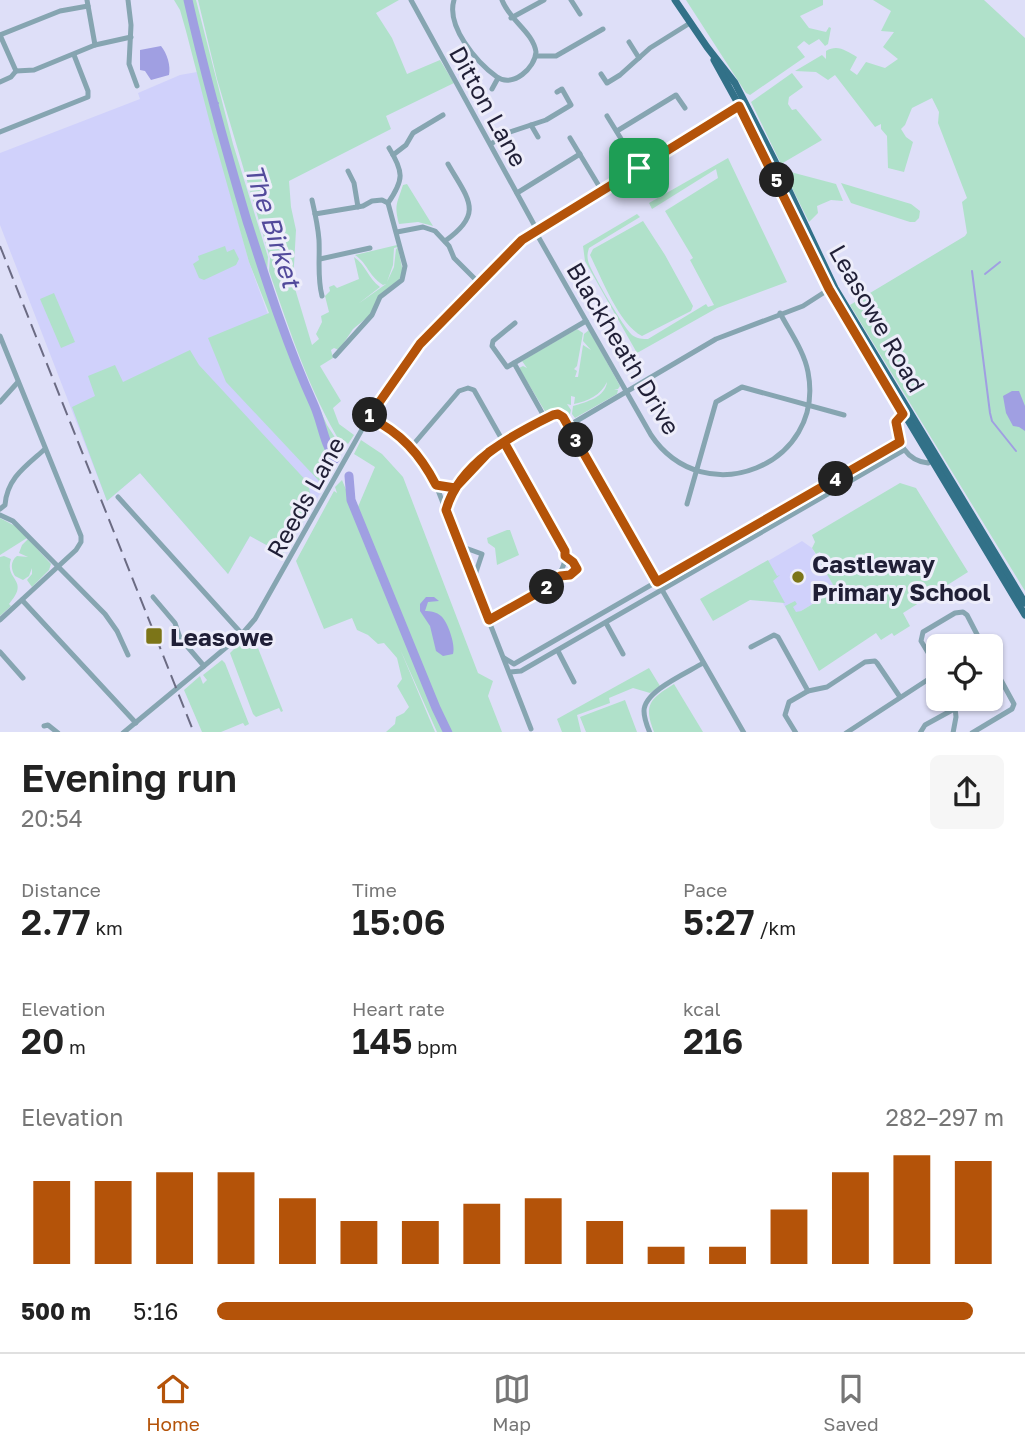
<!DOCTYPE html>
<html lang="en">
<head>
<meta charset="utf-8">
<style>
	body { margin:0; font-family:"Golos Text",sans-serif; background:#f6f6f6; color:#222; height:100vh; display:flex; flex-direction:column; font-size:26px; white-space:nowrap }
	* { box-sizing:border-box; margin:0 }
	p { font-size:23px; color:#767676 }
	.icon { flex:none; width:38px; height:38px; fill:none; stroke:currentColor; stroke-width:2; stroke-linecap:round; stroke-linejoin:round }
	.map { position:relative; height:732px; overflow:hidden }
	.side { display:flex; flex-direction:column; background:#fff; flex:1 }
	.side>* { flex:none }
	.fabs { position:absolute; left:926px; top:634px; display:grid; gap:14px }
	.fabs a { display:grid; place-items:center; width:77px; height:77px; border-radius:10px; background:#fff; box-shadow:0 2px 5px #0004; font-size:35px }
	.pin { position:absolute; display:grid; place-items:center; width:60px; height:60px; color:#fff; margin:-30px; border-radius:14px; box-shadow:0 4px 10px #0006 }
	.km { position:absolute; width:35px; height:35px; margin:-18px; border-radius:50%; background:#222; color:#fff; font-size:19px; line-height:35px; text-align:center }
	.round { display:grid; place-items:center; flex:none; width:74px; height:74px; border-radius:10px; background:#f6f6f6 }
	.overview { display:flex; align-items:center; justify-content:space-between; height:119px; padding:0 21px }
	h1 { font-size:38px; font-weight:600; line-height:52px }
	.figures { display:grid; grid-template-columns:repeat(3,1fr); gap:10px; height:119px; padding:7px 21px }
	.figures div { display:grid; align-content:center }
	.figures b { font-size:35px; font-weight:600 }
	.figures small { font-size:19px; font-weight:400 }
	.figures p { font-size:19px }
	.chart { height:196px; padding:14px 21px }
	.chart p { display:flex; justify-content:space-between }
	.chart svg { width:100%; height:126px; margin-top:7px; stroke:#b45309; stroke-width:6 }
	ul { padding:0 21px; list-style:none; font-size:23px }
	li { display:grid; grid-template-columns:112px 84px 1fr; align-items:center; height:52px }
	li i { height:18px; border-radius:9px; background:#b45309 }
	.dock { display:flex; justify-content:space-around; align-items:center; height:98px; border-top:2px solid #e0e0e0; background:#fff; font-size:19px; color:#767676 }
	.dock a { display:grid; justify-items:center; gap:4px }
	.dock .selected { color:#b45309 }
	.map>svg:first-child { display:block }
</style>
</head>
<body>
<div class="map">
<svg width="1025" height="733" viewBox="0 0 1025 733">
	<rect width="100%" height="100%" fill="#dedff8"/>
	<g fill="#d0d1fb">
		<path d="M197,72L249,262L317,450L331,476L283,554L250,536L228,574L140,473L107,501L0,225V153L140,99L138,93L180,75Z"/>
		<path d="M802,541L812,548L836,590L791,617L761,565Z"/>
	</g>
	<g fill="#b0e1ca">
		<path d="M174,0H196L233,144L268,257L267,271L302,371L327,425L343,450L327,480L319,481L226,382L208,338L269,313L249,262L212,131L186,31L180,10Z"/>
		<path d="M198,0H399L376,13L392,38L407,74L440,60L454,83L386,116L391,129L289,181L291,207L296,230L293,282L312,345L319,339L316,334L322,322L321,316L329,312L325,296L330,291L329,287L334,285L337,288L359,279L354,257C366,265 368,278 380,287L358,304L386,284L383,285C367,274 369,265 355,255L397,245L398,247L394,248L393,265L387,282L394,267L396,249L398,248L403,272L399,280L386,290L369,316L353,329L339,350L334,348L331,350L333,358L320,366L341,401L333,408L339,424L354,435L348,444L345,441L342,445C309,391 290,331 269,271L270,258L217,79Z"/>
		<path d="M686,0H823V5L800,16L809,28L826,32L829,27L831,28L828,44L825,46L819,39L809,45L804,41L797,47L805,57L750,95L746,93Z"/>
		<path d="M873,0H984L1025,38V591L850,305L965,236L967,233L962,202L967,198L938,123L939,112L932,98L912,108L905,125L901,129L906,137L913,142L904,172L888,168L887,136L881,129V124L875,127L835,75L828,80L816,72L795,71L822,55L826,59V51C838,44 846,51 857,57L850,70L857,75L866,62L885,68L898,59L883,47L894,32L881,31L891,11Z"/>
		<path d="M792,73L803,87L789,97L788,104L792,110L796,109L822,140L781,164L751,102Z"/>
		<path d="M728,158L787,282L717,308L637,353L585,261L583,246L637,214L640,217L589,248C587,254 587,258 589,264C595,278 622,325 632,335C637,339 643,339 648,339L706,304L708,307L714,305L690,260L693,258L665,211L718,178L716,169L652,209L649,203Z"/>
		<path d="M783,170L836,184L843,201L831,200L817,206L818,213L809,222Z"/>
		<path d="M841,183L911,204L920,211L919,218L915,222H910L851,203Z"/>
		<path d="M407,184L433,226L418,222L399,224C394,204 397,204 403,185Z"/>
		<path d="M643,221L665,255L693,306L691,311L642,336C619,324 602,279 590,255L593,249Z"/>
		<path d="M225,246L227,252L234,249L239,259L236,265L204,280L199,278L193,264L199,260L198,256Z"/>
		<path d="M54,293L75,342L61,348L40,299Z"/>
		<path d="M577,329L583,333L577,366L574,369L577,371L575,377H578L583,345L591,350L583,341L584,334L589,330L620,386L618,389H614L618,390L617,394L575,418L572,414L573,406C587,402 605,397 607,382C601,395 588,401 574,404L575,397L571,396V405L567,404L571,410L570,414L565,416L559,411L546,413L519,368L523,366L527,368L522,361Z"/>
		<path d="M190,350L199,365L311,486L309,488L313,506L283,554L250,536L228,574L140,473L107,501L72,407L95,396L88,376L115,365L123,382Z"/>
		<path d="M361,440L382,454L403,477L478,673L493,681L488,696L502,732H437L400,649L435,732H386L395,724L396,717L404,713L409,707L397,686L402,679L397,658L384,643L378,644L368,635L357,630L352,618L324,629L296,561L334,491L337,493L335,487L342,480L354,509H357L375,467L354,454Z"/>
		<path d="M900,483L916,488L968,572L903,613L910,626L894,636L892,633L881,640L876,633L819,671L785,606L795,601L797,604L793,607L796,612L801,611L836,590L821,564L824,560L820,552L816,554L812,548L815,542L812,535Z"/>
		<path d="M0,518L17,527L27,538L0,555Z"/>
		<path d="M507,530H510L519,555L497,565L495,548L488,543L487,538Z"/>
		<path d="M28,539L51,564L49,570L32,587L27,580L32,574V568L29,576L23,580L15,576C11,570 10,561 17,556L28,557L19,553L22,545Z"/>
		<path d="M4,556L11,559C4,581 31,579 9,604L11,606L0,616V557Z"/>
		<path d="M768,560L777,576L780,575L773,581L785,603L750,600L713,621L700,599Z"/>
		<path d="M245,638L256,643L283,711L281,712L279,708L256,717L253,714L230,653Z"/>
		<path d="M222,660L225,663L249,724L245,726L243,723L221,732H202L184,690L200,676L203,684L207,680L203,675Z"/>
		<path d="M649,668L660,686L650,693L633,688L609,698L610,703L577,715L581,732H562L557,719Z"/>
		<path d="M674,684L703,732H654C643,704 650,699 674,684Z"/>
		<path d="M625,700L637,732H586L580,717Z"/>
	</g>
	<g fill="#a09fe2">
		<path d="M161,46C167,53 171,66 169,75L151,80L145,71L140,70V50Z"/>
		<path d="M1012,391H1019L1025,406V431L1019,427L1013,426L1006,413L1003,396Z"/>
		<path d="M426,597H434L439,601L428,602L425,611C430,611 437,612 441,616C448,622 456,646 453,654L443,656L436,651L430,626L420,611V604Z"/>
	</g>
	<g fill="none" stroke-linecap="round" stroke-linejoin="round">
		<g stroke="#a09fe2" stroke-width="2">
			<path d="M214,109L218,103"/>
			<path d="M972,271L990,413L992,421L1016,451"/>
			<path d="M985,274L1000,262"/>
		</g>
		<g stroke="#a09fe2" stroke-width="9">
			<path d="M188,0C205,75 225,147 247,221C267,283 287,346 314,405C322,423 324,444 335,459"/>
			<path d="M349,476L351,500L436,708L448,733"/>
		</g>
		<g stroke="#86a5b1" stroke-width="5">
			<path d="M87,0L95,45"/>
			<path d="M128,0L131,25L129,64L137,86"/>
			<path d="M411,0L537,230"/>
			<path d="M454,0C446,26 476,62 497,77C513,88 535,68 536,52C533,32 510,21 502,0"/>
			<path d="M571,0L580,14"/>
			<path d="M511,18L544,0"/>
			<path d="M0,35L60,11L88,6"/>
			<path d="M0,35L16,71"/>
			<path d="M629,42L639,58"/>
			<path d="M537,56H556L603,29"/>
			<path d="M16,71L34,70L95,45L131,37"/>
			<path d="M601,74L607,83L620,75L650,48L690,23"/>
			<path d="M0,82L11,77L16,71"/>
			<path d="M492,89L498,78"/>
			<path d="M607,116L639,168"/>
			<path d="M531,125L538,137"/>
			<path d="M617,131L676,95L685,108"/>
			<path d="M0,132L88,97V91L74,55"/>
			<path d="M570,138L602,191"/>
			<path d="M491,144L507,133L546,120L571,105L562,89L557,92"/>
			<path d="M393,155L406,145L413,133L443,115"/>
			<path d="M348,171L354,183L358,207"/>
			<path d="M517,193L580,154"/>
			<path d="M312,200C315,213 318,226 319,240C320,259 317,277 322,296"/>
			<path d="M315,214L363,206L372,201L382,200L388,203"/>
			<path d="M535,231L651,435C704,514 826,465 808,372C804,351 790,332 780,313"/>
			<path d="M397,232L423,227L435,231L449,246L454,258L479,283"/>
			<path d="M445,241C485,213 468,199 448,164"/>
			<path d="M320,259L370,248"/>
			<path d="M0,336L81,536V542L76,550L0,620"/>
			<path d="M335,356L372,315L380,297L402,280L405,266L388,203C404,180 404,172 389,148"/>
			<path d="M514,363L507,367L492,346L493,341L515,323"/>
			<path d="M0,402L18,382"/>
			<path d="M906,412L896,422C896,442 907,461 928,463L933,460"/>
			<path d="M369,417C401,433 420,454 436,485L531,729"/>
			<path d="M545,418L514,363L586,321"/>
			<path d="M568,426L716,339L803,306L831,288"/>
			<path d="M412,446L459,391L468,388L474,390L565,551C569,587 516,605 489,620"/>
			<path d="M436,485L455,488"/>
			<path d="M118,497L242,634"/>
			<path d="M687,504L716,402L742,387L844,415"/>
			<path d="M0,509L5,505C7,478 26,466 45,449"/>
			<path d="M446,510C458,463 512,435 553,415L558,414L563,417L744,733"/>
			<path d="M0,515L13,521L105,614L117,631L128,655"/>
			<path d="M460,546L482,554L473,581"/>
			<path d="M560,576L570,575L576,571L573,562L565,556"/>
			<path d="M153,597L175,623L180,638L204,666"/>
			<path d="M22,600L136,723"/>
			<path d="M606,623L623,654"/>
			<path d="M751,647L774,635L778,637L808,691"/>
			<path d="M558,651L574,682"/>
			<path d="M0,652L23,678"/>
			<path d="M504,658L514,664L899,442"/>
			<path d="M938,669L921,641L923,632L955,613L963,612L967,615L983,646"/>
			<path d="M510,672L521,671L904,450"/>
			<path d="M44,726L48,725L58,733"/>
			<path d="M123,733L204,666L242,634L255,619L369,417L413,352L479,283L522,240L535,231L742,104"/>
			<path d="M650,733C647,726 644,718 644,711C644,691 687,673 703,663"/>
			<path d="M796,733L785,715L789,702L808,691L827,687L865,662L875,661L877,663L900,697"/>
			<path d="M846,733L938,673"/>
			<path d="M920,733L925,725L956,708"/>
			<path d="M953,733L956,717L954,698"/>
			<path d="M972,733L1012,709L1014,704L990,660"/>
		</g>
		<g stroke="#327188" stroke-width="7">
			<path d="M675,0L707,47L735,83L777,165L835,288L1025,603"/>
			<path d="M714,60L751,127L829,289L1025,615"/>
		</g>
		<path stroke="#6b6b83" stroke-width="2" stroke-dasharray="14 7" stroke-linecap="butt" d="M0,246L194,733"/>
	</g>
	<g fill="none" stroke-linecap="round" stroke-linejoin="round">
		<g stroke="#fff" stroke-width="14">
			<path id="route" d="M639,168L522,240L420,344L369,417C401,433 420,454 436,485L455,488L489,452L504,442L565,551V556L573,562L577,569L570,575L560,576L553,584L489,620L446,510C459,463 512,435 553,415L558,414L563,417L657,582L900,442L896,422L903,414L829,289L739,106L639,168"/>
		</g>
		<use href="#route" stroke="#b45309" stroke-width="9"/>
	</g>
	<g fill="#7c7518" stroke="#ededfa" stroke-width="2.5">
		<circle cx="798" cy="577" r="7"/>
		<rect x="145" y="627" width="18" height="18" rx="3.5"/>
	</g>
	<g text-anchor="middle" dominant-baseline="central" stroke-width="6" stroke-linejoin="round" paint-order="stroke">
		<g font-size="24" fill="#201f36" stroke="#ededfa">
			<text transform="translate(489 106) rotate(61)">Ditton Lane</text>
			<text transform="translate(878 318) rotate(60)">Leasowe Road</text>
			<text transform="translate(624 348) rotate(59)">Blackheath Drive</text>
			<text transform="translate(305 497) rotate(-61)">Reeds Lane</text>
		</g>
		<g font-size="24" font-weight="bold" fill="#201f36" stroke="#ededfa" text-anchor="start">
			<text x="812" y="563">Castleway<tspan x="812" dy="28">Primary School</tspan></text>
			<text x="170" y="636">Leasowe</text>
		</g>
		<g font-size="26" font-style="italic" fill="#524a9b" stroke="#ededfa">
			<text transform="translate(273 226) rotate(72)">The Birket</text>
		</g>
	</g>
</svg>
<div class="fabs">
<a><svg class="icon" aria-label="locate" viewBox="0 0 24 24"><circle cx="12" cy="12" r="6"/><path d="M12 2v4M12 18v4M2 12h4M18 12h4"/></svg></a>
</div>
<div class="pin" style="left:639px;top:168px;background:#1e9e55"><svg class="icon" aria-label="arrive" viewBox="0 0 24 24"><path d="M6 21V4h12l-3 4 3 4H6"/></svg></div>
<b class="km" style="left:370px;top:415px">1</b>
<b class="km" style="left:547px;top:587px">2</b>
<b class="km" style="left:576px;top:440px">3</b>
<b class="km" style="left:836px;top:479px">4</b>
<b class="km" style="left:777px;top:180px">5</b>
</div>
<section class="side">
<div class="overview"><div><h1>Evening run</h1><p>20:54</p></div><a class="round"><svg class="icon" aria-label="share" viewBox="0 0 24 24"><path d="M12 15V3M7 8l5-5 5 5M5 13v7h14v-7"/></svg></a></div>
<div class="figures">
<div><p>Distance</p><b>2.77<small> km</small></b></div>
<div><p>Time</p><b>15:06</b></div>
<div><p>Pace</p><b>5:27<small> /km</small></b></div>
</div>
<div class="figures">
<div><p>Elevation</p><b>20<small> m</small></b></div>
<div><p>Heart rate</p><b>145<small> bpm</small></b></div>
<div><p>kcal</p><b>216</b></div>
</div>
<div class="chart"><p><span>Elevation</span>282–297 m</p>
<svg viewBox="0 0 160 44" preserveAspectRatio="none"><path d="M5 44V15M15 44V15M25 44V12M35 44V12M45 44V21M55 44V29M65 44V29M75 44V23M85 44V21M95 44V29M105 44V38M115 44V38M125 44V25M135 44V12M145 44V6M155 44V8"/></svg>
</div>
<ul>
<li><b>500 m</b>5:16<i style="width:96%"></i></li>
</ul>
</section>
<nav class="dock">
<a class="selected"><svg class="icon" aria-label="home" viewBox="0 0 24 24"><path d="M3 11l9-7 9 7M6 9v11h12V9"/></svg>Home</a>
<a><svg class="icon" aria-label="map" viewBox="0 0 24 24"><path d="M3 6l6-2 6 2 6-2v14l-6 2-6-2-6 2zM9 4v14M15 6v14"/></svg>Map</a>
<a><svg class="icon" aria-label="saved" viewBox="0 0 24 24"><path d="M7 4h10v16l-5-4-5 4z"/></svg>Saved</a>
</nav>
</body>
</html>
